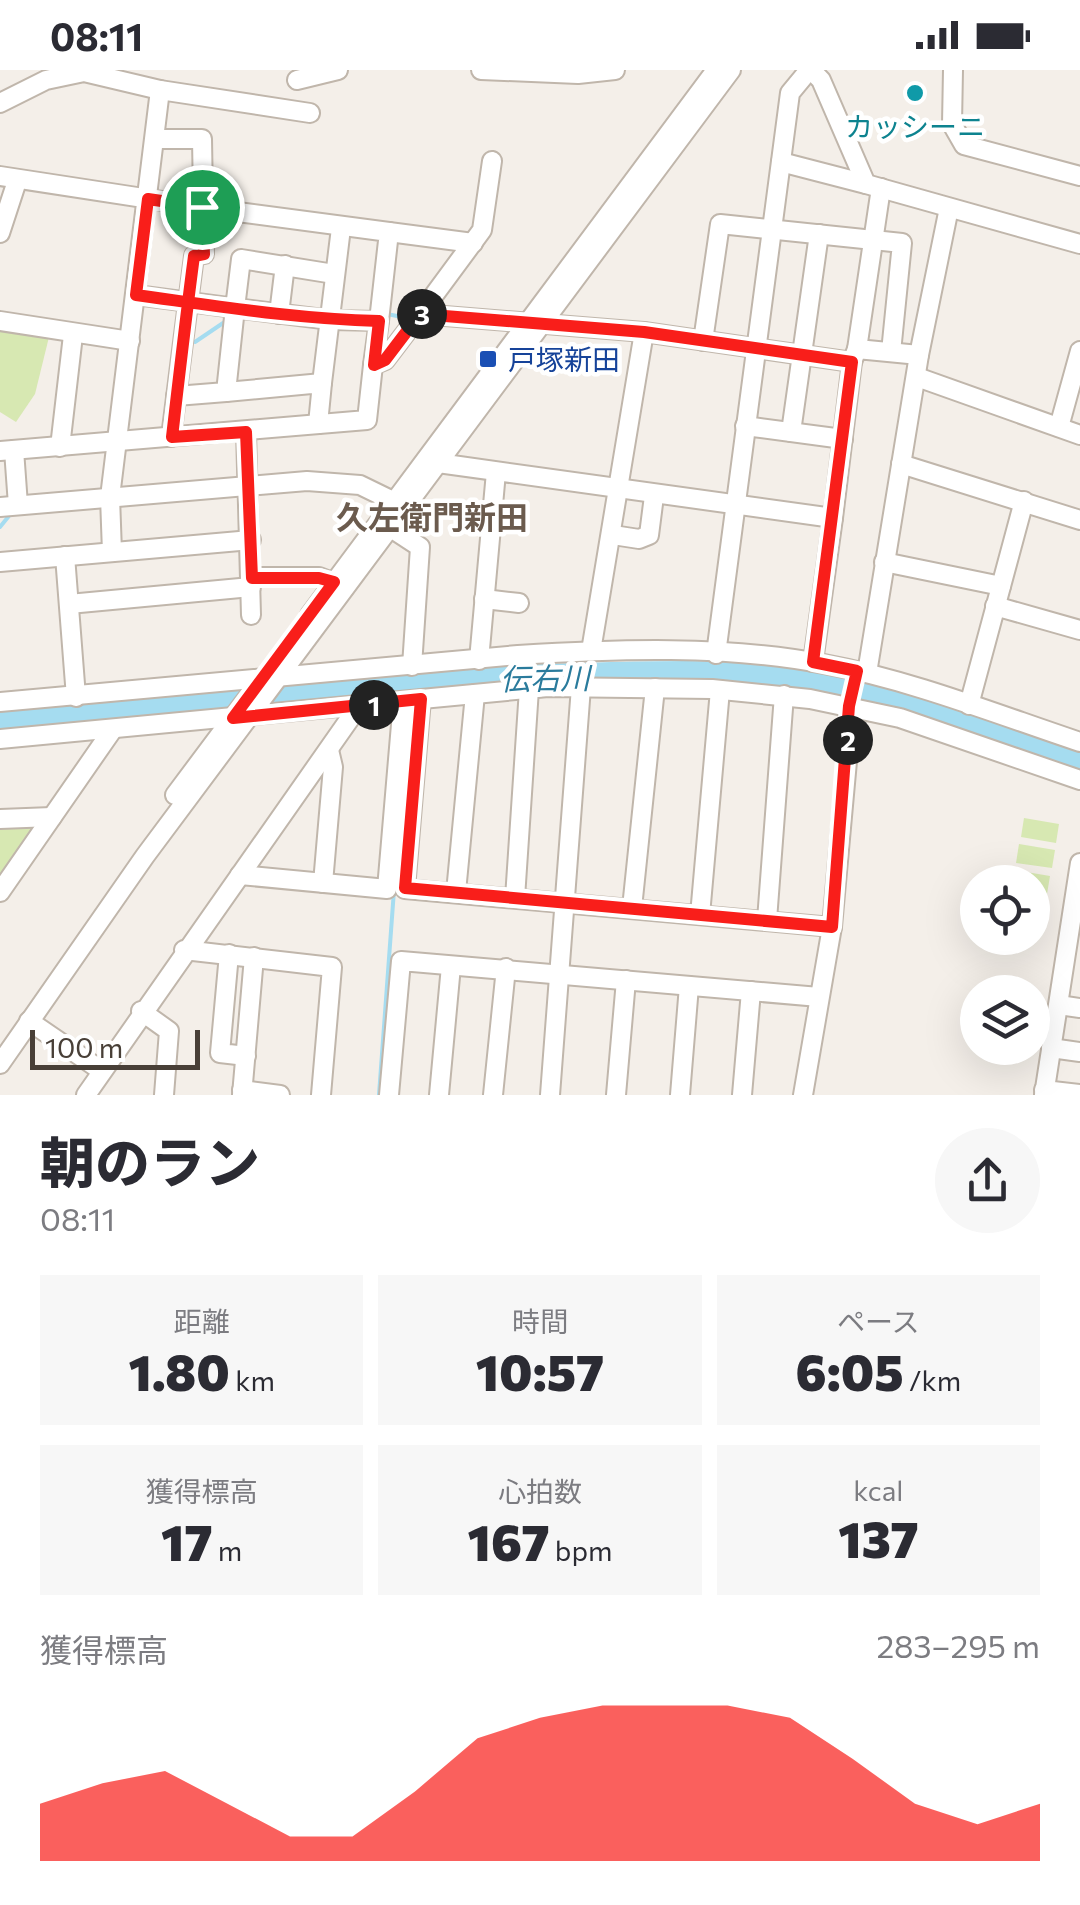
<!DOCTYPE html>
<html lang="ja">
<head>
<meta charset="utf-8">
<style>
	body { margin:0; font-family:Commissioner,"Noto Sans JP",sans-serif; background:#f7f7f7; color:#2b2b33; height:100vh; display:flex; flex-direction:column; font-size:38px; white-space:nowrap }
	* { box-sizing:border-box; margin:0 }
	p { font-size:32px; color:#7c7c81 }
	.icon { flex:none; width:55px; height:55px; fill:none; stroke:currentColor; stroke-width:2; stroke-linecap:round; stroke-linejoin:round }
	.map { position:relative; height:1025px; overflow:hidden }
	.details { display:flex; flex-direction:column; background:#fff; flex:1 }
	.details>* { flex:none }
	.fabs { position:absolute; left:960px; top:795px; display:grid; gap:20px }
	.fabs a { display:grid; place-items:center; width:90px; height:90px; border-radius:50%; background:#fff; box-shadow:0 10px 40px #0002; font-size:50px }
	.scale { position:absolute; left:30px; bottom:25px; width:170px; box-sizing:border-box; padding-left:10px; border:5px solid #483f37; border-top:0; font-size:28px; line-height:35px; white-space:nowrap; color:#483f37; -webkit-text-stroke:8px #fff; paint-order:stroke }
	.pin { position:absolute; display:grid; place-items:center; width:85px; height:85px; color:#fff; margin:-42px; border:5px solid #fff; border-radius:50%; box-shadow:0 2px 10px #0007 }
	.km { position:absolute; width:50px; height:50px; margin:-25px; border-radius:50%; background:#222; color:#fff; font-size:28px; line-height:50px; text-align:center }
	.round { display:grid; place-items:center; flex:none; width:105px; height:105px; border-radius:52px; background:#f7f7f7 }
	.headline { display:flex; align-items:center; justify-content:space-between; height:170px; padding:0 40px }
	h1 { font-size:55px; font-weight:800; line-height:75px }
	.metrics { display:grid; grid-template-columns:repeat(3,1fr); gap:15px; height:170px; padding:10px 40px }
	.metrics div { display:grid; align-content:center; border-radius:0px; background:#f7f7f7; text-align:center }
	.metrics b { font-size:50px; font-weight:800 }
	.metrics small { font-size:28px; font-weight:400 }
	.metrics p { font-size:28px }
	.chart { height:280px; padding:20px 40px }
	.chart p { display:flex; justify-content:space-between }
	.chart svg { width:100%; height:180px; margin-top:10px; fill:#f91e1a; opacity:.7 }
	.status { display:flex; justify-content:space-between; align-items:center; height:70px; padding:0 50px; background:#fff; direction:ltr }
	.status svg { height:28px; fill:currentColor }
	.map>svg:first-child { display:block }
</style>
</head>
<body>
<div class="status"><b>08:11</b><svg viewBox="0 0 49 12"><path d="M0 12V9h3v3zM5 12V6h3v6zM10 12V3h3v9zM15 12V0h3v12zM26 1h20v11H26zM47 4h2v5h-2z"/></svg></div>
<div class="map">
<svg width="1080" height="1025" viewBox="0 0 1080 1025">
	<rect width="100%" height="100%" fill="#f4efe9"/>
	<g fill="#d7e8b2">
		<path d="M0,260L49,267L35,324L16,352L0,342Z"/>
		<path d="M1024,748L1059,754L1056,773L1021,767Z"/>
		<path d="M31,752L34,758L0,807V755Z"/>
		<path d="M1019,774L1055,780L1052,798L1016,793Z"/>
		<path d="M1015,800L1050,806L1047,824L1033,822L1032,812H1013Z"/>
	</g>
	<g fill="none" stroke-linecap="round" stroke-linejoin="round">
		<g stroke="#a5dcf0" stroke-width="4">
			<path d="M387,244L407,248"/>
			<path d="M195,272L229,249"/>
			<path d="M0,457L13,441"/>
			<path d="M412,620L413,610"/>
			<path d="M409,667L412,636"/>
			<path d="M379,1025L394,820"/>
		</g>
		<path stroke="#a5dcf0" stroke-width="20" d="M0,649C192,633 383,608 576,603C655,601 740,597 818,611C908,627 994,660 1080,690"/>
		<g stroke="#c0b6ab" stroke-width="22">
			<g id="minor">
				<path d="M481,0L578,4L615,0"/>
				<path d="M811,0L821,10L866,114L1080,174"/>
				<path d="M953,0L952,54L964,75L1080,106"/>
				<path d="M297,10L338,0"/>
				<path d="M0,33L46,10L84,2L160,20L310,43"/>
				<path d="M155,69H202L204,184L194,186L171,367"/>
				<path d="M781,92L866,114"/>
				<path d="M0,106L202,137"/>
				<path d="M230,141L389,162L379,251"/>
				<path d="M389,162L473,173"/>
				<path d="M0,163L17,111"/>
				<path d="M136,225L235,238L241,189L334,204"/>
				<path d="M279,244L285,195"/>
				<path d="M420,244L482,160L492,91"/>
				<path d="M0,251L130,271"/>
				<path d="M703,271L720,154L902,173L891,282"/>
				<path d="M857,279L881,118"/>
				<path d="M917,307L1080,365"/>
				<path d="M322,313L341,158"/>
				<path d="M226,322L322,313L318,354"/>
				<path d="M176,326L226,322L235,238L331,250L379,251L373,295"/>
				<path d="M745,356L843,369"/>
				<path d="M1059,357L1080,281"/>
				<path d="M246,362L251,545"/>
				<path d="M791,362L819,164"/>
				<path d="M60,377L73,265"/>
				<path d="M14,380L18,435"/>
				<path d="M0,381L367,350L373,295L385,290L420,244L644,262L852,292L857,279L919,285"/>
				<path d="M438,393L833,448L852,292"/>
				<path d="M901,394L1080,450"/>
				<path d="M0,437L307,411L360,415L401,435"/>
				<path d="M391,458L420,477L412,596"/>
				<path d="M613,465L639,469L649,465L654,426"/>
				<path d="M112,482L110,427L160,20"/>
				<path d="M65,486L76,627"/>
				<path d="M0,492L251,470"/>
				<path d="M884,492L1001,516"/>
				<path d="M252,507H319L345,517"/>
				<path d="M484,529L519,533"/>
				<path d="M69,534L251,517"/>
				<path d="M995,536L1080,560"/>
				<path d="M310,545L716,0"/>
				<path d="M591,581L644,262"/>
				<path d="M716,584L790,23L809,0"/>
				<path d="M479,590L496,402"/>
				<path d="M813,592L833,448"/>
				<path d="M867,603L919,285L949,138"/>
				<path d="M421,629L405,819L832,857"/>
				<path d="M0,632L518,585C617,579 725,575 824,594C911,610 996,644 1080,672"/>
				<path d="M969,635L1024,431"/>
				<path d="M0,669L548,617L712,619L810,629L900,648L1080,710"/>
				<path d="M175,725L258,614"/>
				<path d="M0,749L52,747"/>
				<path d="M240,805L387,819L403,631"/>
				<path d="M323,813L333,697L329,680"/>
				<path d="M0,822L113,659"/>
				<path d="M456,822L475,624"/>
				<path d="M515,828L529,619"/>
				<path d="M632,838L655,618"/>
				<path d="M700,845L720,620"/>
				<path d="M767,850L784,625"/>
				<path d="M184,880L332,897L321,1025"/>
				<path d="M229,884L220,983L246,986"/>
				<path d="M1059,935L1080,938"/>
				<path d="M141,941L169,961L164,1025"/>
				<path d="M29,951L102,1001"/>
				<path d="M1051,978L1080,982"/>
				<path d="M0,994L145,786L731,0"/>
				<path d="M242,1020L280,1025"/>
				<path d="M1044,1020L1080,1024"/>
				<path d="M86,1025L358,637"/>
				<path d="M242,1025L254,887"/>
				<path d="M389,1025L401,891L819,927"/>
				<path d="M439,1025L451,896"/>
				<path d="M493,1025L506,898"/>
				<path d="M550,1025L581,617"/>
				<path d="M616,1025L626,910"/>
				<path d="M680,1025L689,916"/>
				<path d="M742,1025L751,921"/>
				<path d="M803,1025L832,857L852,636"/>
				<path d="M1044,1025L1080,793"/>
			</g>
		</g>
		<use href="#minor" stroke="#fff" stroke-width="18"/>
	</g>
	<g fill="none" stroke-linecap="round" stroke-linejoin="round">
		<g stroke="#fff" stroke-width="20">
			<path id="route" d="M202,137L204,184L194,186C186,246 179,307 172,367L246,362L252,508H319L334,512L233,648L421,629L405,818L832,857L849,636L857,601L813,592L852,292L644,262L420,244L385,290L374,295L379,251C297,249 217,236 136,225L148,129L202,137"/>
		</g>
		<use href="#route" stroke="#f91e1a" stroke-width="12"/>
	</g>
	<circle fill="#0f9aa8" stroke="#fff" stroke-width="4" cx="915" cy="23" r="10"/>
	<rect fill="#1a4fb4" stroke="#fff" stroke-width="4" x="478" y="279" width="20" height="20" rx="5"/>
	<g text-anchor="middle" dominant-baseline="central" stroke-width="9" stroke-linejoin="round" paint-order="stroke">
		<g font-size="28" fill="#0d838f" stroke="#fff">
			<text x="915" y="56">カッシーニ</text>
		</g>
		<g font-size="28" fill="#164399" stroke="#fff" text-anchor="start">
			<text x="508" y="289">戸塚新田</text>
		</g>
		<g font-size="30" font-style="italic" fill="#2a7b9c" stroke="#fff">
			<text transform="translate(545 607) rotate(-1)">伝右川</text>
		</g>
		<g font-size="32" font-weight="bold" fill="#6b5b4e" stroke="#fff">
			<text x="432" y="446">久左衛門新田</text>
		</g>
	</g>
</svg>
<div class="fabs">
<a><svg class="icon" aria-label="locate" viewBox="0 0 24 24"><circle cx="12" cy="12" r="6"/><path d="M12 2v4M12 18v4M2 12h4M18 12h4"/></svg></a>
<a><svg class="icon" aria-label="layers" viewBox="0 0 24 24"><path d="M12 4l9 5-9 5-9-5zM3 14l9 5 9-5"/></svg></a>
</div>
<div class="scale">100 m</div>
<div class="pin" style="left:202px;top:137px;background:#1e9e55"><svg class="icon" aria-label="arrive" viewBox="0 0 24 24"><path d="M6 21V4h12l-3 4 3 4H6"/></svg></div>
<b class="km" style="left:374px;top:635px">1</b>
<b class="km" style="left:848px;top:670px">2</b>
<b class="km" style="left:422px;top:244px">3</b>
</div>
<section class="details">
<div class="headline"><div><h1>朝のラン</h1><p>08:11</p></div><a class="round"><svg class="icon" aria-label="share" viewBox="0 0 24 24"><path d="M12 15V3M7 8l5-5 5 5M5 13v7h14v-7"/></svg></a></div>
<div class="metrics">
<div><p>距離</p><b>1.80<small> km</small></b></div>
<div><p>時間</p><b>10:57</b></div>
<div><p>ペース</p><b>6:05<small> /km</small></b></div>
</div>
<div class="metrics">
<div><p>獲得標高</p><b>17<small> m</small></b></div>
<div><p>心拍数</p><b>167<small> bpm</small></b></div>
<div><p>kcal</p><b>137</b></div>
</div>
<div class="chart"><p><span>獲得標高</span>283–295 m</p>
<svg viewBox="0 0 160 44" preserveAspectRatio="none"><path d="M0 44V30L10 25L20 22L30 30L40 38L50 38L60 27L70 14L80 9L90 6L100 6L110 6L120 9L130 19L140 30L150 35L160 30V44z"/></svg>
</div>
</section>
</body>
</html>
